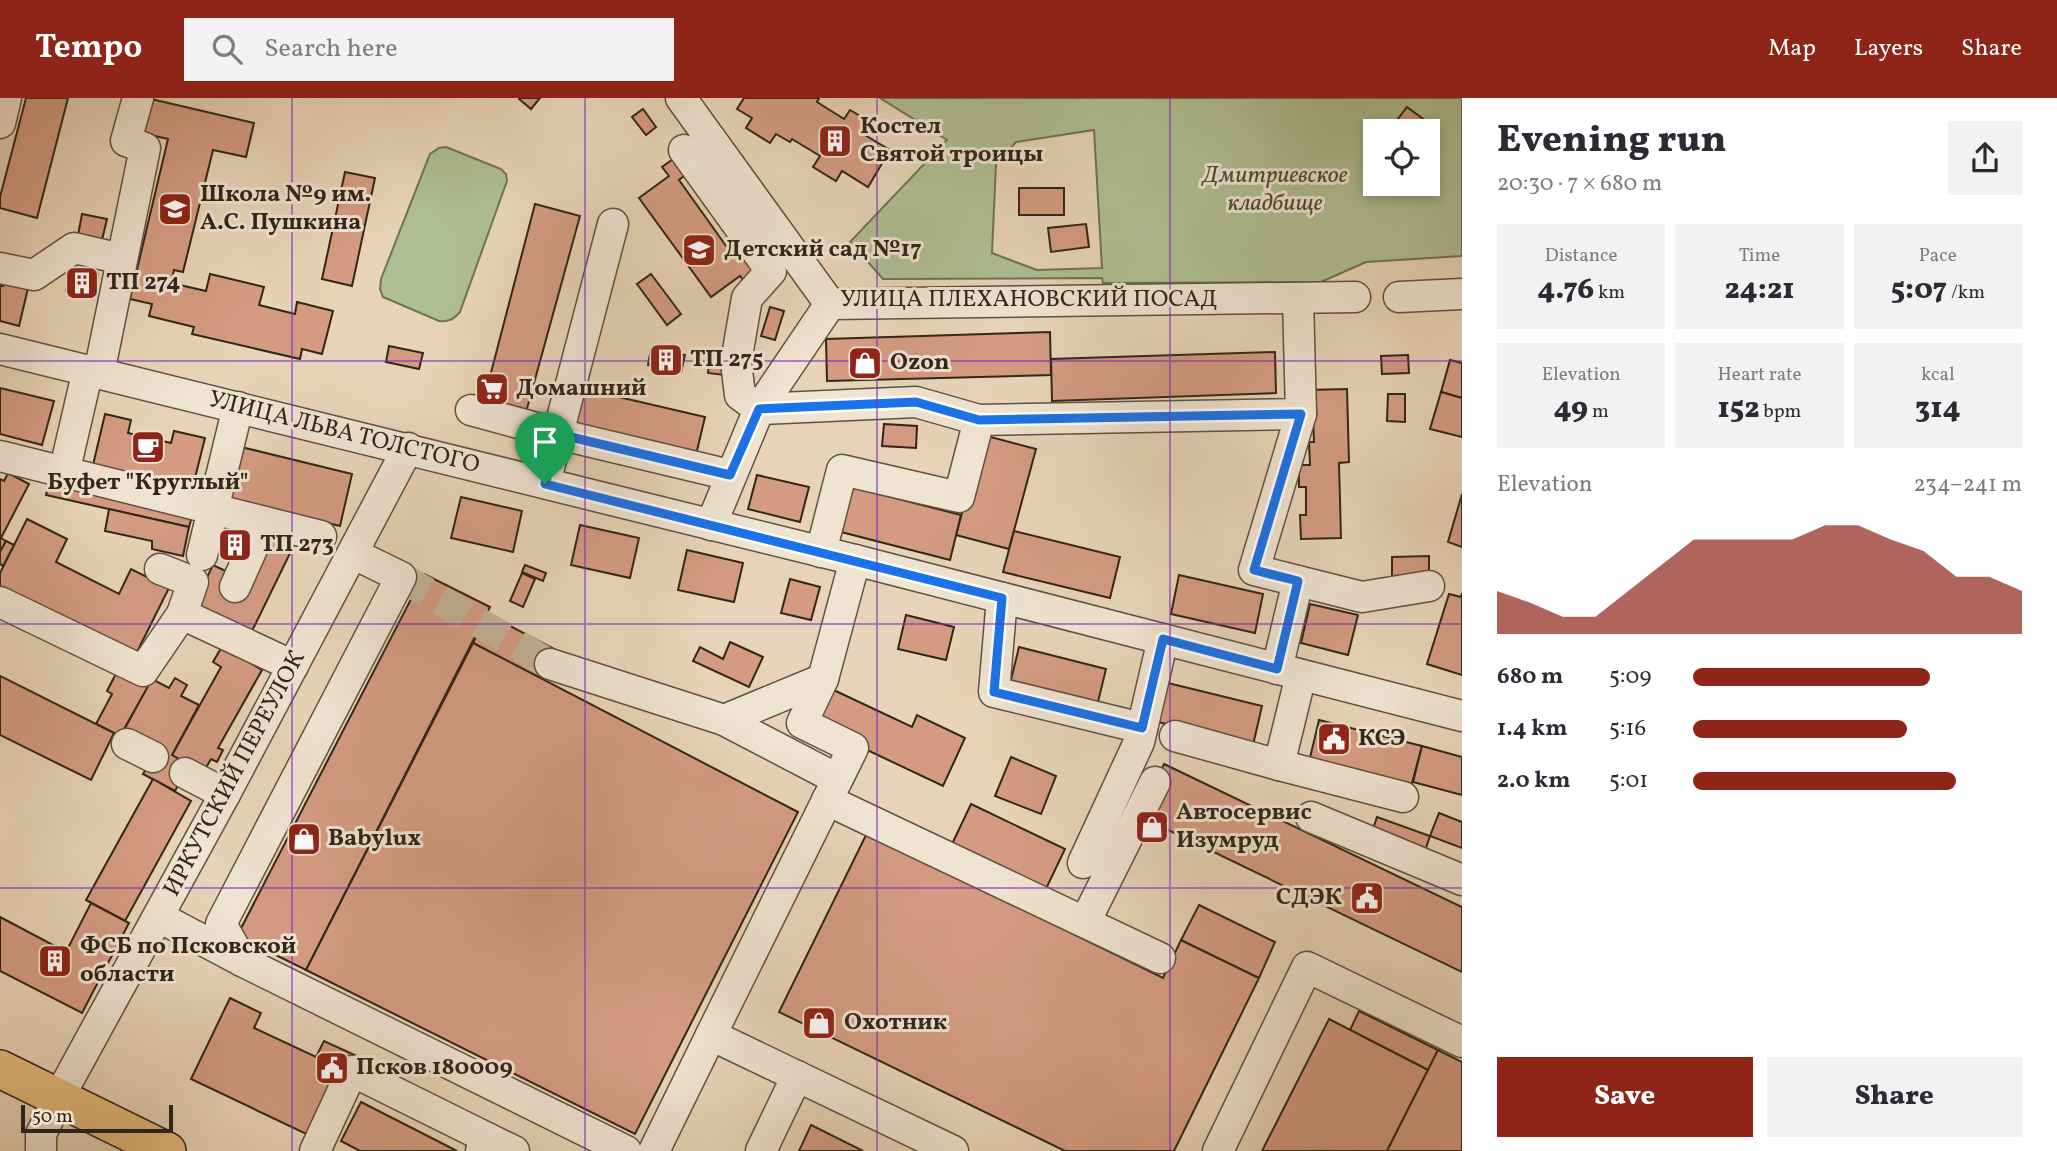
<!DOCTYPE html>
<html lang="en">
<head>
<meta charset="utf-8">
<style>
	body { margin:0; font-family:Vollkorn,serif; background:#f2f2f3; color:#2b2b33; height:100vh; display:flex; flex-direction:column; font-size:26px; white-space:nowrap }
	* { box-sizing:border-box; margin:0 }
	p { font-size:23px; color:#7c7c81 }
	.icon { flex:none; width:38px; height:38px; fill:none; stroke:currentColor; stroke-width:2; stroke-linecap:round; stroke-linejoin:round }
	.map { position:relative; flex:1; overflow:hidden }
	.panel { display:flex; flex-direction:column; background:#fff; width:595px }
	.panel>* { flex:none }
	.buttons { position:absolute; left:1363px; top:21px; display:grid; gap:14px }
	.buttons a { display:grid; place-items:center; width:77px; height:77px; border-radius:0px; background:#fff; box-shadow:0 4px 10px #0003; font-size:35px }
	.scale { position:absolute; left:21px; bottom:18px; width:152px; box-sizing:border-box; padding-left:7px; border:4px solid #312619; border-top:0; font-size:19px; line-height:24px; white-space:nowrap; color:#312619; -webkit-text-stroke:5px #efe3d1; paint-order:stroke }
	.pin { position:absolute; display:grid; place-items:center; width:60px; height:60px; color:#fff; margin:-72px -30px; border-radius:50% 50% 50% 0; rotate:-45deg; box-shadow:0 0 7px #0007 }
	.pin .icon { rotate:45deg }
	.round { display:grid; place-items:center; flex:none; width:74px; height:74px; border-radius:0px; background:#f2f2f3 }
	.headline { display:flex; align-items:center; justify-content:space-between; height:119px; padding:0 35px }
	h1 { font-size:38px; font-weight:800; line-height:52px }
	.stats { display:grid; grid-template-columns:repeat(3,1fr); gap:10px; height:119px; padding:7px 35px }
	.stats div { display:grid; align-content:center; border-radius:0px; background:#f2f2f3; text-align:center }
	.stats b { font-size:30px; font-weight:800 }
	.stats small { font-size:19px; font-weight:400 }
	.stats p { font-size:19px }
	.chart { height:196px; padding:14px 35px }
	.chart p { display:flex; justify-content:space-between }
	.chart svg { width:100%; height:126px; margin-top:7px; fill:#8f2418; opacity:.7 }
	.primary-button { display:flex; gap:14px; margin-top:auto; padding:14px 35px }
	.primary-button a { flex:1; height:80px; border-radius:0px; background:#8f2418; color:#fff; font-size:28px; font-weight:800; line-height:80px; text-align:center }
	.primary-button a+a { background:#f2f2f3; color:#2b2b33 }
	ul { padding:0 35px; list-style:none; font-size:23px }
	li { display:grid; grid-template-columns:112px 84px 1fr; align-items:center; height:52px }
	li i { height:18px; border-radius:9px; background:#8f2418 }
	header { display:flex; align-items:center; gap:42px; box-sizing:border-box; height:98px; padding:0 35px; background:#8f2418; color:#fff }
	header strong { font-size:33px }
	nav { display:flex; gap:38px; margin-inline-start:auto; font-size:24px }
	.search { width:490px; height:63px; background:#f2f2f3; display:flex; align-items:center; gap:18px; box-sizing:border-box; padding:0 24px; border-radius:0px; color:#7c7c81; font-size:26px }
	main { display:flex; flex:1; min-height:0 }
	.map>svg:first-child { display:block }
</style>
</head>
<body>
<header>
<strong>Tempo</strong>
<div class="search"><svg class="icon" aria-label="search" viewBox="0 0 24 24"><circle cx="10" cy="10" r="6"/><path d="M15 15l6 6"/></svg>Search here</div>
<nav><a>Map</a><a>Layers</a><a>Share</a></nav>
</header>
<main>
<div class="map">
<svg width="1462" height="1053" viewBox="0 0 1462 1053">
	<rect width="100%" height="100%" fill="#e7d4b8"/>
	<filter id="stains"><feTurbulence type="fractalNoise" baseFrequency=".00286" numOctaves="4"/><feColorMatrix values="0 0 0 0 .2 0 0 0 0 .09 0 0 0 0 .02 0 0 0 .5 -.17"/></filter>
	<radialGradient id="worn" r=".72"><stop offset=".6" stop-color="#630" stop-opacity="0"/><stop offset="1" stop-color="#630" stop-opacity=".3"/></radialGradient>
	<g fill="#afbe94" stroke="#707256" stroke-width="2" fill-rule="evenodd">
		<path d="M880,0H1462V158L1366,164L1321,184L1103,185L1102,180L883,181L850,144L947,42ZM1094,32L1102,170L1037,172L992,155L996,66L1016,44ZM1376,33H1428V86H1376Z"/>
		<path d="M446,49L501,71L506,76L507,83L460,214C454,221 449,224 439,223L383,199L380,191L381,181L430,56L439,50Z"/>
	</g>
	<g fill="#d49b82" stroke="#312619" stroke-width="2">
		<path d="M26,0H68L37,120L0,110V99Z"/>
		<path d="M147,0L254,25L246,59L213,52L183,174L174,172L171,185L206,193L210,176L264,189L259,207L295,216L297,204L333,213L322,256L302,251L300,261L192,236L194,229L149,218L152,206L130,201L168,41L133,33Z"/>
		<path d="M520,0H540L531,11L519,1Z"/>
		<path d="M744,0H819L817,4L844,21L850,12L872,25L865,37L890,52L868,89L842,73L836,83L813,69L820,58L792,41L790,44L776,36L770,45L746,30L752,20L737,11Z"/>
		<path d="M1407,9L1438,32L1428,45V33H1389Z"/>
		<path d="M643,11L656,29L646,37L632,19Z"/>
		<path d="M679,57L690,73L679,82L734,159L745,151L762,174L746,186L740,178L711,199L639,100L669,78L662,69Z"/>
		<path d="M345,74L375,80L352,188L322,181Z"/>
		<rect x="1019" y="90" width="45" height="27"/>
		<path d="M535,106L580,118L523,325L481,313Z"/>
		<path d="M82,116L107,121L102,142L78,137Z"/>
		<path d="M1086,126L1089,149L1051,154L1048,130Z"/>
		<path d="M70,170L98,176L94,199L66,193Z"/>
		<path d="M651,176L681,216L667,227L637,186Z"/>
		<path d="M5,180L29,186L19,228L0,223V188H3Z"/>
		<path d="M770,209L784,213L775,242L761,238Z"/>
		<path d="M1050,234L1051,277L827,283L826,241Z"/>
		<path d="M389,248L423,255L419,271L386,264Z"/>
		<path d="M651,251L685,257L681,274L648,267Z"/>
		<path d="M1275,254L1276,295L1052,303L1051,261Z"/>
		<path d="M1408,257L1409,275L1382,276L1381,258Z"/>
		<path d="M710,260L726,262L724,277L708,275Z"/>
		<path d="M1450,262L1462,265V300L1441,294Z"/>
		<path d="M0,290L54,303L42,347L0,336Z"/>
		<path d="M580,290L705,319L695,361L570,332Z"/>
		<path d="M1347,291L1349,364L1339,365L1341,440L1301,441L1300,417H1306V389H1299V367H1310L1309,344H1314L1313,318L1307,292Z"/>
		<path d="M1441,294L1462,300V339L1430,331Z"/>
		<path d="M1388,296H1405V324L1387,323Z"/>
		<path d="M105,316L131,322L128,335L171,345L174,333L205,340L192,392L93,367Z"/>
		<path d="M884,326L917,328L916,350L882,348Z"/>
		<path d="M983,337L1036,351L1009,451L956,437Z"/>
		<path d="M237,348L352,376L340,428L224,399Z"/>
		<path d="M8,375L29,386L1,440L6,443L0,454V381L4,383Z"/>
		<path d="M757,377L809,389L800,424L748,411Z"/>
		<path d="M49,386L192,418L189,429L46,397Z"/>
		<path d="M852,389L961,417L950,462L841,434Z"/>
		<path d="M1462,396V449L1448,444Z"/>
		<path d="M461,399L522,413L513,454L451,440Z"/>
		<path d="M109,411L189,429L183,458L152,451V443L105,433Z"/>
		<path d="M27,421L67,441L56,464L119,496L131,471L169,490L135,558L0,490V475Z"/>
		<path d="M580,427L639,440L630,480L571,467Z"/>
		<path d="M230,430L248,436L239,464L221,457Z"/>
		<path d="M270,433L295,445L252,533L194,506L213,467L232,476Z"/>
		<path d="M1014,433L1120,459L1110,500L1003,474Z"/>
		<path d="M6,443L14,447L3,468L0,466V454Z"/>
		<path d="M687,452L743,465L734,504L678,492Z"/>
		<path d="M1429,458V482H1392V459Z"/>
		<path d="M525,467L546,475L543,483L522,474Z"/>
		<path d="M522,475L535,481L523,509L510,503Z"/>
		<path d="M424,476L490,509L306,872L237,838Z"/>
		<path d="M1179,477L1263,496L1255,535L1171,516Z"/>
		<path d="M790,481L820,489L811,522L781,515Z"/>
		<path d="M1462,495V577L1427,566L1449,496L1461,499Z"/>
		<path d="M1310,506L1358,517L1348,557L1301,545Z"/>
		<path d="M487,516L556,552L542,581L473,545Z"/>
		<path d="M906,517L954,529L946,562L898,551Z"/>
		<path d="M730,544L763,559L749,589L693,563L700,549L723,561Z"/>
		<path d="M224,545L235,556L262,572L218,650L223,652L217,664L211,661L203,675L172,657L221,569L213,564Z"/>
		<path d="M473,545L798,714L635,1036L306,872Z"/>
		<path d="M1019,549L1106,571L1096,612L1009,590Z"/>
		<path d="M119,570L149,587L120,638L96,626L112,596L107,593Z"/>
		<path d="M0,578L114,635L91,682L0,637Z"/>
		<path d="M175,580L187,587L181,598L199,607L172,657L189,667L175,693L143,676L159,649L125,630L152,581L169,590Z"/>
		<path d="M1168,585L1262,608L1253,647L1158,624Z"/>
		<path d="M823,587L912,629L917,617L965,640L943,688L806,623Z"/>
		<path d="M1319,622L1422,648L1411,689L1309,664Z"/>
		<path d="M1422,648L1462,659V697L1413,684Z"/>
		<path d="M1011,659L1056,678L1041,716L995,698Z"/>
		<path d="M1164,666L1462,809V874L1139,718Z"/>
		<path d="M153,681L191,703L125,823L86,802Z"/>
		<path d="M971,706L1065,751L1045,793L951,748Z"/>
		<path d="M1439,715L1462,724V750L1430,738Z"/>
		<path d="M1377,719L1430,738L1424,756L1371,737Z"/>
		<path d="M867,735L1163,880L1181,842L1259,880L1174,1053H1065L779,914Z"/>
		<path d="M91,805L129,825L82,915L0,873V819L66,854Z"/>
		<path d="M1199,807L1275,844L1259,880L1181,842Z"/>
		<path d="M230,900L261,915L254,930L316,959L324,943L359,959L319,1042L191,981Z"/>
		<path d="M1359,913L1438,952L1428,972L1350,932Z"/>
		<path d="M1329,921L1428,972L1387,1053H1262Z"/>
		<path d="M1438,952L1462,964V1053H1387Z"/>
		<path d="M361,1004L457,1053H360L341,1043Z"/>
		<path d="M811,1027L863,1053H799Z"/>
	</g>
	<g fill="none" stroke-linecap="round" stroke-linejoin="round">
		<path stroke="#c3b198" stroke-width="30" stroke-dasharray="30 15" stroke-linecap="butt" d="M401,479L550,566"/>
		<g stroke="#5e5241" stroke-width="33">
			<g id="minor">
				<path d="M681,0L830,206"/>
				<path d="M0,25L6,0"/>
				<path d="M684,52L771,173L747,200L736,264L740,297L759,311L916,304L979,322L1301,316L1298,200"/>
				<path d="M0,170L34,177L74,150L122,161"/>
				<path d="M1399,199L1462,196"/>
				<path d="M830,206L1355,199"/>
				<path d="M0,251L855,462L1462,618"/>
				<path d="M99,275L145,50L126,43L138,0"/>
				<path d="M471,312L558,336L730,377"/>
				<path d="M0,358L321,438"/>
				<path d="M64,375L88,272"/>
				<path d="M545,385L613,126"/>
				<path d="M711,427L759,311L830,206"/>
				<path d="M821,454L842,372L959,399L979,322"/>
				<path d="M202,457L238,309"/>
				<path d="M855,462L823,581L802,625L853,650L711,937L953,1053"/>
				<path d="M160,471L193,484L182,516L293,568"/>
				<path d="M1298,483L1362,499L1429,488"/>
				<path d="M235,489L264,424"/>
				<path d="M1002,500L994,594L1142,630"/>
				<path d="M0,504L143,573L182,516"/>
				<path d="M550,566L724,622L823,581"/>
				<path d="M1277,571L1298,483L1254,472L1301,316"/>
				<path d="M1301,577L1279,667L1403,699"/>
				<path d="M724,622L837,681"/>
				<path d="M1175,638L1279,667"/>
				<path d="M127,646L153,659"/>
				<path d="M185,675L225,696"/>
				<path d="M827,702L1160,860"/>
				<path d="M1311,719L1462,782"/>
				<path d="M1083,765L1139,644L1163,541"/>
				<path d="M159,819L242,863L626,1053"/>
				<path d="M1085,824L1155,684"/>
				<path d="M242,863L221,826L401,479L354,456"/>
				<path d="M487,1040L514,1053"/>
				<path d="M41,1053V1036L59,999L225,696L408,350"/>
				<path d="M315,1053L352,973L487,1040L481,1053"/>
				<path d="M654,1053L711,937"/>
				<path d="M761,1053L797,978"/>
				<path d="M1218,1053L1307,869L1462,944"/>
			</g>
		</g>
		<g stroke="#312619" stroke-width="40">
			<path id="major" d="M0,971L167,1053"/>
		</g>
		<use href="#minor" stroke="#efe3d1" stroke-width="30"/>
		<use href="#major" stroke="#e4ba7c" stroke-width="37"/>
	</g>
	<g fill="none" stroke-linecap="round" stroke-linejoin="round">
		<g stroke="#fff" stroke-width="14">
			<path id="route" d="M916,304L979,322L1301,316L1254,472L1298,483L1277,571L1163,541L1142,630L994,594L1002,500L545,386L558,336L730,377L759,311Z"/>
		</g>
		<use href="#route" stroke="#1a73e8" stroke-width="9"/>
	</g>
	<path fill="none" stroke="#7b2cbf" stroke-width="2" stroke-opacity="0.55" d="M292,0V1053M585,0V1053M877,0V1053M1170,0V1053M0,263H1462M0,526H1462M0,790H1462"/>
	<defs>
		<g id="building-square" transform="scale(1.75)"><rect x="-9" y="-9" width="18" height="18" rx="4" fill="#8f2418" stroke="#efe3d1"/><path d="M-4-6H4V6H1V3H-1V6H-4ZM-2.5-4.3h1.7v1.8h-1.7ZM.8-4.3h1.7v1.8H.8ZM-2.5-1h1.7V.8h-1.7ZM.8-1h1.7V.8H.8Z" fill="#fff"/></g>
		<g id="school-square" transform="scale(1.75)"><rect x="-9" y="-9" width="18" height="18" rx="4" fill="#8f2418" stroke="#efe3d1"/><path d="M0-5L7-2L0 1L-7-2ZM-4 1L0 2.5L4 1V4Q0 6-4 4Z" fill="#fff"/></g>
		<g id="shop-square" transform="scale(1.75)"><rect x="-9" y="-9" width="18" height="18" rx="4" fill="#8f2418" stroke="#efe3d1"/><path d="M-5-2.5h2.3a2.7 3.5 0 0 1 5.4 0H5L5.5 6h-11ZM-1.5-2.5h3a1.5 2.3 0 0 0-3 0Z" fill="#fff"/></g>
		<g id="supermarket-square" transform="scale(1.75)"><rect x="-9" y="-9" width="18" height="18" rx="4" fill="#8f2418" stroke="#efe3d1"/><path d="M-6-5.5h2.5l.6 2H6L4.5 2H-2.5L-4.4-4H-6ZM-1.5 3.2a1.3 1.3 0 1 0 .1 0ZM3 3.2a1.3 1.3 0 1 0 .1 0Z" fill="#fff"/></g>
		<g id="cafe-square" transform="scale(1.75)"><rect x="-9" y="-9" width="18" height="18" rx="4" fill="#8f2418" stroke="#efe3d1"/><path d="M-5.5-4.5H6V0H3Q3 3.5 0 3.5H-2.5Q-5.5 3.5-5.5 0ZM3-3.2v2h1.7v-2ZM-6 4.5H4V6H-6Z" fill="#fff"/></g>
		<g id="civic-square" transform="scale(1.75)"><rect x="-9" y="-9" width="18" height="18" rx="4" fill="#8f2418" stroke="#efe3d1"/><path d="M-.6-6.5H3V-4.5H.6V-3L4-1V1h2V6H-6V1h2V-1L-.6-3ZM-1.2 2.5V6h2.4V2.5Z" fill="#fff"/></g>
	</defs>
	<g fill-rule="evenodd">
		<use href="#building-square" x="835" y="43"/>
		<use href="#school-square" x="175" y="111"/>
		<use href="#school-square" x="699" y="152"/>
		<use href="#building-square" x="82" y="185"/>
		<use href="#building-square" x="666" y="262"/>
		<use href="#shop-square" x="865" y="265"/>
		<use href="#supermarket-square" x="492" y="291"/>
		<use href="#cafe-square" x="148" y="349"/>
		<use href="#building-square" x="235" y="447"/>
		<use href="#civic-square" x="1334" y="641"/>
		<use href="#shop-square" x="1152" y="729"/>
		<use href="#shop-square" x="304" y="741"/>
		<use href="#civic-square" x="1367" y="800"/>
		<use href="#building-square" x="55" y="863"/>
		<use href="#shop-square" x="819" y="925"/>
		<use href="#civic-square" x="332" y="970"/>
	</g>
	<g text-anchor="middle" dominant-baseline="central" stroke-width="6" stroke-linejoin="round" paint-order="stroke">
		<g font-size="24" font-weight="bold" fill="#312619" stroke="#efe3d1" text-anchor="start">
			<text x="860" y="29">Костел<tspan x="860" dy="28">Святой троицы</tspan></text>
			<text x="200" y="97">Школа №9 им.<tspan x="200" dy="28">А.С. Пушкина</tspan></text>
			<text x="724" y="152">Детский сад №17</text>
			<text x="106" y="185">ТП 274</text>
			<text x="690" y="262">ТП 275</text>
			<text x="890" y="265">Ozon</text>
			<text x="516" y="291">Домашний</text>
			<text x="148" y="385" text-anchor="middle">Буфет "Круглый"</text>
			<text x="260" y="447">ТП 273</text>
			<text x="1358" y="641">КСЭ</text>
			<text x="1176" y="715">Автосервис<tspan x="1176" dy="28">Изумруд</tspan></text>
			<text x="328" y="741">Babylux</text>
			<text x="1342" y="800" text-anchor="end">СДЭК</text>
			<text x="80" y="849">ФСБ по Псковской<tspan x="80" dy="28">области</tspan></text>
			<text x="844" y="925">Охотник</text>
			<text x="356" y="970">Псков 180009</text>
		</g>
		<g font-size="24" font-style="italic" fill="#504c38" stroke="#efe3d1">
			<text x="1275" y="78">Дмитриевское<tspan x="1275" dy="28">кладбище</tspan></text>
		</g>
		<g font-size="24" fill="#312619" stroke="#efe3d1">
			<text x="1029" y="202">УЛИЦА ПЛЕХАНОВСКИЙ ПОСАД</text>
			<text transform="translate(344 335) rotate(14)">УЛИЦА ЛЬВА ТОЛСТОГО</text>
			<text transform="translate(235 676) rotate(-62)">ИРКУТСКИЙ ПЕРЕУЛОК</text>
		</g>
	</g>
	<rect width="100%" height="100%" filter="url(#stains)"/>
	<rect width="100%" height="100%" fill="url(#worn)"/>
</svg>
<div class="buttons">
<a><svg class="icon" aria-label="locate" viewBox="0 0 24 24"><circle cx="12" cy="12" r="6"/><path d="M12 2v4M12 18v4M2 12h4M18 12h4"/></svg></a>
</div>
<div class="scale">50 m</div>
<div class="pin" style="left:545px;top:386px;background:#1e9e55"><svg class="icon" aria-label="arrive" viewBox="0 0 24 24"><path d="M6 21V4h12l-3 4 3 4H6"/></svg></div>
</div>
<section class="panel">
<div class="headline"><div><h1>Evening run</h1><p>20:30 · 7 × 680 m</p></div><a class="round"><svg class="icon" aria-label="share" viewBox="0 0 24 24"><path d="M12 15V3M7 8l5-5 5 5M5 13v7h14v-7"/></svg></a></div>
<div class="stats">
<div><p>Distance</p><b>4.76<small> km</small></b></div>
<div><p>Time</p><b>24:21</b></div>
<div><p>Pace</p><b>5:07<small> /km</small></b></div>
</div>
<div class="stats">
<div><p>Elevation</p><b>49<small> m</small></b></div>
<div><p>Heart rate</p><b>152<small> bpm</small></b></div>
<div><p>kcal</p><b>314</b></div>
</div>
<div class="chart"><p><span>Elevation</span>234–241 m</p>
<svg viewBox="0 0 160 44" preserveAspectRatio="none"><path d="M0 44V29L10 33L20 38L30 38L40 29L50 20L60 11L70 11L80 11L90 11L100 6L110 6L120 11L130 15L140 24L150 24L160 29V44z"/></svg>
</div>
<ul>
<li><b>680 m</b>5:09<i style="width:72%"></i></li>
<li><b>1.4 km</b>5:16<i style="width:65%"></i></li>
<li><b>2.0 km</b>5:01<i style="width:80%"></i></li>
</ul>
<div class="primary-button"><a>Save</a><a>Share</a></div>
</section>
</main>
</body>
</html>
